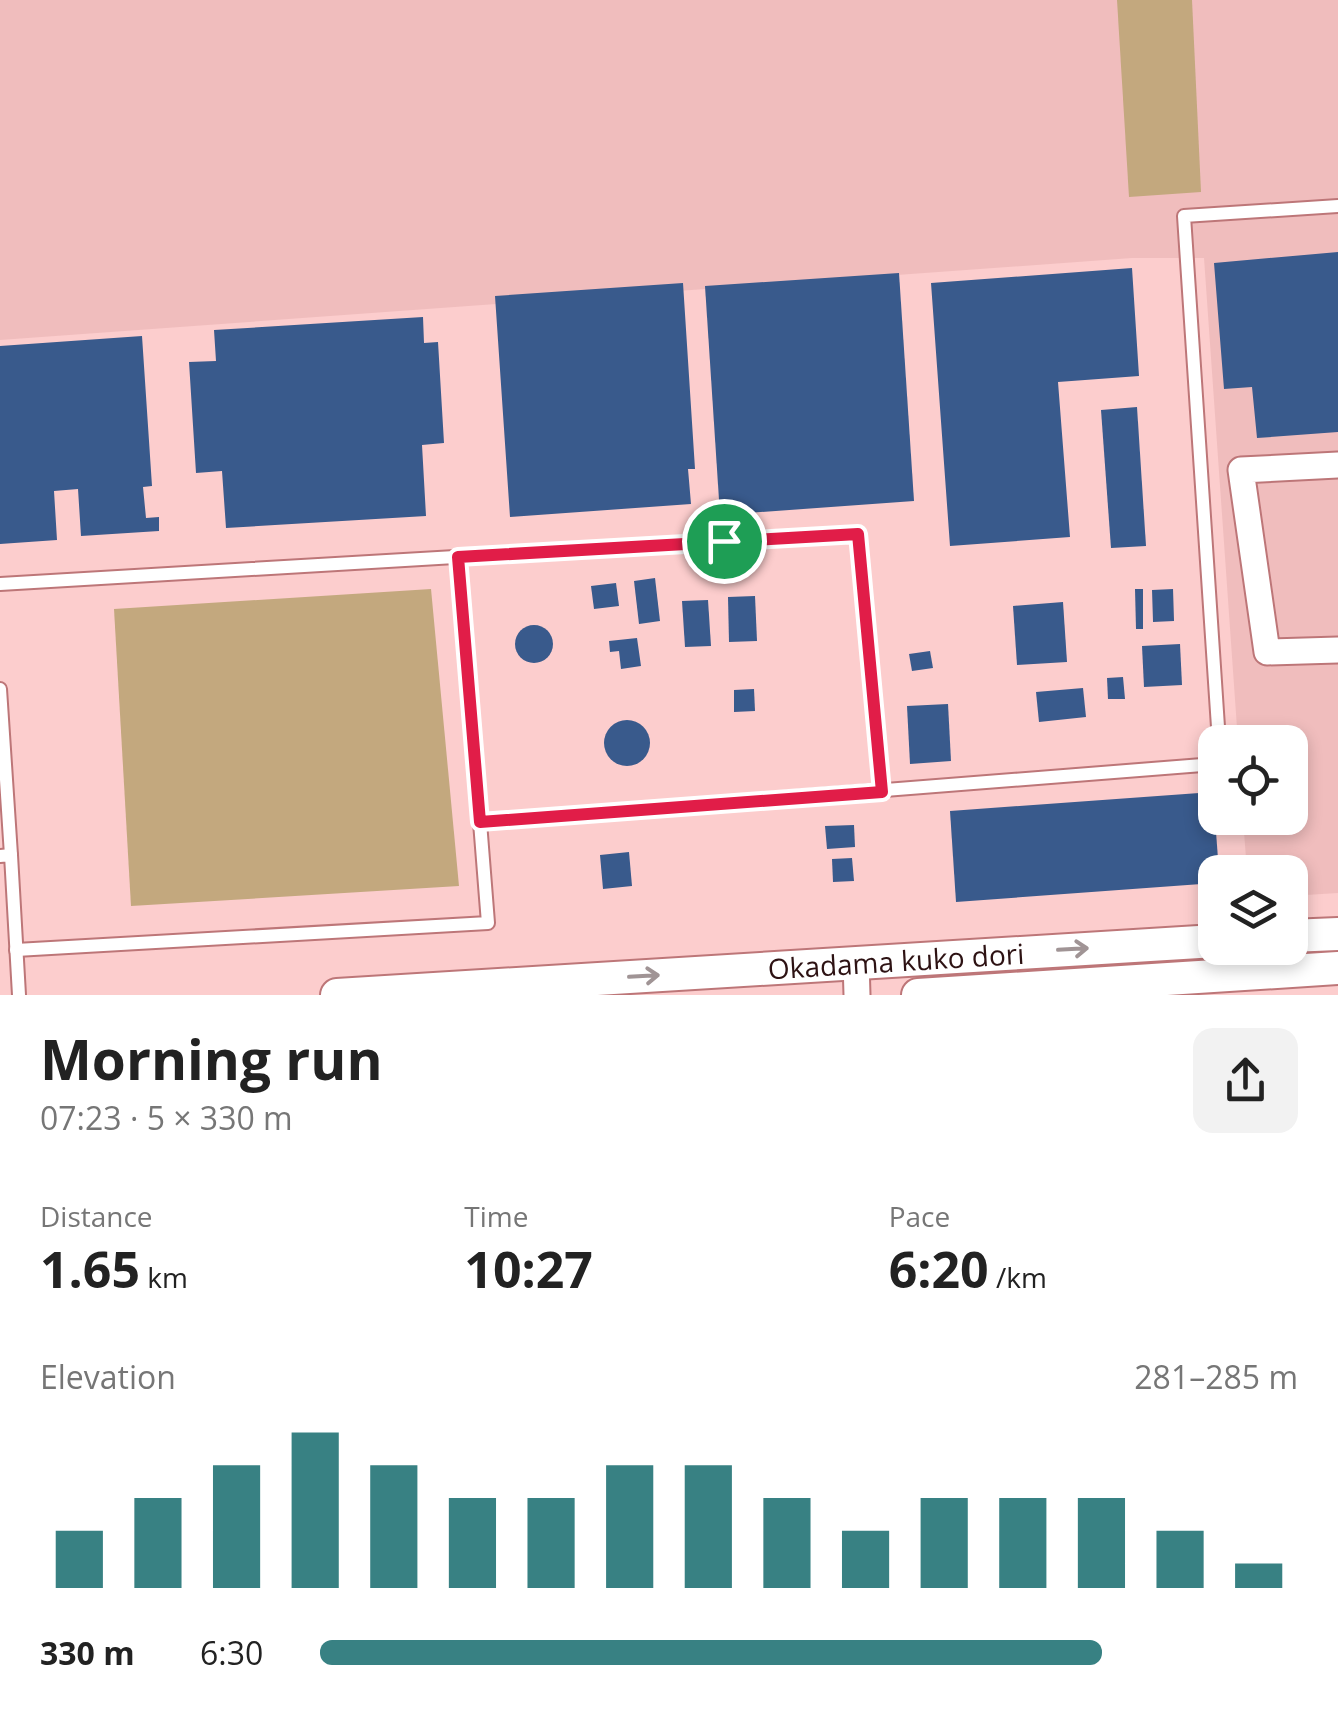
<!DOCTYPE html>
<html lang="en">
<head>
<meta charset="utf-8">
<style>
	body { margin:0; font-family:"Open Sans",sans-serif; background:#f2f2f2; color:#222; height:100vh; display:flex; flex-direction:column; font-size:38px; white-space:nowrap }
	* { box-sizing:border-box; margin:0 }
	p { font-size:32px; color:#767676 }
	.icon { flex:none; width:55px; height:55px; fill:none; stroke:currentColor; stroke-width:2; stroke-linecap:round; stroke-linejoin:round }
	.map { position:relative; height:995px; overflow:hidden }
	.drawer { display:flex; flex-direction:column; background:#fff; flex:1 }
	.drawer>* { flex:none }
	.fabs { position:absolute; left:1198px; top:725px; display:grid; gap:20px }
	.fabs a { display:grid; place-items:center; width:110px; height:110px; border-radius:20px; background:#fff; box-shadow:0 5px 15px #0003; font-size:50px }
	.pin { position:absolute; display:grid; place-items:center; width:85px; height:85px; color:#fff; margin:-42px; border:5px solid #fff; border-radius:50%; box-shadow:0 2px 10px #0007 }
	.round { display:grid; place-items:center; flex:none; width:105px; height:105px; border-radius:20px; background:#f2f2f2 }
	.headline { display:flex; align-items:center; justify-content:space-between; height:170px; padding:0 40px }
	h1 { font-size:55px; font-weight:700; line-height:75px }
	.figures { display:grid; grid-template-columns:repeat(3,1fr); gap:15px; height:170px; padding:10px 40px }
	.figures div { display:grid; align-content:center }
	.figures b { font-size:50px; font-weight:700 }
	.figures small { font-size:28px; font-weight:400 }
	.figures p { font-size:28px }
	.chart { height:280px; padding:20px 40px }
	.chart p { display:flex; justify-content:space-between }
	.chart svg { width:100%; height:180px; margin-top:10px; stroke:#388183; stroke-width:6 }
	ul { padding:0 40px; list-style:none; font-size:32px }
	li { display:grid; grid-template-columns:160px 120px 1fr; align-items:center; height:75px }
	li i { height:25px; border-radius:12px; background:#388183 }
	.map>svg:first-child { display:block }
</style>
</head>
<body>
<div class="map">
<svg width="1338" height="995" viewBox="0 0 1338 995">
	<rect width="100%" height="100%" fill="#fccdcd"/>
	<path fill="#f0bdbd" d="M0,0H1338V893L1290,896V872H1247L1243,818H1290V742H1238L1204,258H1132L0,340Z"/>
	<g fill="#c3a87e">
		<path d="M1117,0H1192L1201,192L1129,197Z"/>
		<path d="M431,589L459,886L131,906L114,609Z"/>
	</g>
	<g fill="#395a8c">
		<path d="M1338,252V432L1257,438L1252,387L1224,389L1214,263Z"/>
		<path d="M1132,268L1139,376L1058,382L1070,537L950,546L931,283Z"/>
		<path d="M899,273L914,501L720,515L705,286Z"/>
		<path d="M683,283L695,469H688L691,504L510,517L495,296Z"/>
		<path d="M423,317L424,343L438,342L444,443L422,445L426,516L226,528L222,471L196,473L189,362L216,361L214,330Z"/>
		<path d="M142,336L152,486L143,487L146,518L159,517V531L81,536L78,489L54,491L57,540L0,544V346Z"/>
		<path d="M1137,407L1146,546L1111,548L1101,410Z"/>
		<path d="M655,578L660,621L639,624L634,581Z"/>
		<path d="M616,583L619,606L594,609L591,586Z"/>
		<path d="M1135,589H1143V629H1136Z"/>
		<path d="M1173,589L1174,621L1153,622L1152,590Z"/>
		<path d="M755,596L757,641L729,642L728,597Z"/>
		<path d="M708,600L711,646L685,647L682,601Z"/>
		<path d="M1063,602L1067,662L1017,665L1013,606Z"/>
		<circle cx="534" cy="644" r="19"/>
		<path d="M637,638L641,666L621,669L619,651L610,652L609,641Z"/>
		<path d="M1180,644L1182,685L1144,687L1142,646Z"/>
		<path d="M930,651L933,668L912,671L909,654Z"/>
		<path d="M1123,677L1125,699H1108L1107,678Z"/>
		<path d="M1083,688L1086,717L1039,722L1036,692Z"/>
		<path d="M754,689L755,711L734,712V690Z"/>
		<path d="M948,704L951,761L910,764L907,706Z"/>
		<circle cx="627" cy="743" r="23"/>
		<path d="M1290,763H1296L1301,817L1290,819Z"/>
		<path d="M1213,792L1219,872L1215,883L956,902L950,811Z"/>
		<path d="M854,825L855,847L827,849L825,826Z"/>
		<path d="M629,852L632,886L603,889L600,855Z"/>
		<path d="M852,858L854,881L833,882L832,859Z"/>
	</g>
	<g fill="none" stroke-linecap="round" stroke-linejoin="round">
		<g stroke="#bd7678" stroke-width="16">
			<g id="lane">
				<path d="M0,584L857,533L882,792"/>
				<path d="M0,689L11,855"/>
				<path d="M1219,742L1184,216L1338,206"/>
				<path d="M480,822L1215,764"/>
				<path d="M0,856L11,855L19,995"/>
				<path d="M16,950L488,923L459,557"/>
			</g>
		</g>
		<g stroke="#bd7678" stroke-width="29">
			<g id="street">
				<path d="M1338,465L1241,470L1267,652L1338,650"/>
				<path d="M856,961L857,995"/>
			</g>
		</g>
		<g stroke="#bd7678" stroke-width="36">
			<g id="secondary">
				<path d="M1290,936L1338,934"/>
				<path id="s1" d="M337,995L1215,941"/>
				<path d="M918,995L1338,968"/>
			</g>
		</g>
		<use href="#lane" stroke="#fff" stroke-width="12"/>
		<use href="#street" stroke="#fff" stroke-width="25"/>
		<use href="#secondary" stroke="#fff" stroke-width="32"/>
	</g>
	<defs><path id="oneway-shaft" d="M-6 0H5M1.5-3L5.5 0L1.5 3" fill="none" stroke-width="1.6" stroke-linecap="round" stroke-linejoin="round" transform="scale(2.5)"/></defs>
	<g stroke="#a09495">
		<use href="#oneway-shaft" transform="translate(1073 949) rotate(-3)"/>
		<use href="#oneway-shaft" transform="translate(644 976) rotate(-3)"/>
	</g>
	<g fill="none" stroke-linecap="round" stroke-linejoin="round">
		<g stroke="#fff" stroke-width="20">
			<path id="route" d="M858,534L882,792L480,822L458,557Z"/>
		</g>
		<use href="#route" stroke="#e11d48" stroke-width="12"/>
	</g>
	<g text-anchor="middle" dominant-baseline="central" stroke-width="10" stroke-linejoin="round" paint-order="stroke">
		<g font-size="28" fill="#2d1213" stroke="#fbfbfb">
			<text stroke="none"><textPath href="#s1" startOffset="560">Okadama kuko dori</textPath></text>
		</g>
	</g>
</svg>
<div class="fabs">
<a><svg class="icon" aria-label="locate" viewBox="0 0 24 24"><circle cx="12" cy="12" r="6"/><path d="M12 2v4M12 18v4M2 12h4M18 12h4"/></svg></a>
<a><svg class="icon" aria-label="layers" viewBox="0 0 24 24"><path d="M12 4l9 5-9 5-9-5zM3 14l9 5 9-5"/></svg></a>
</div>
<div class="pin" style="left:724px;top:541px;background:#1e9e55"><svg class="icon" aria-label="arrive" viewBox="0 0 24 24"><path d="M6 21V4h12l-3 4 3 4H6"/></svg></div>
</div>
<section class="drawer">
<div class="headline"><div><h1>Morning run</h1><p>07:23 · 5 × 330 m</p></div><a class="round"><svg class="icon" aria-label="share" viewBox="0 0 24 24"><path d="M12 15V3M7 8l5-5 5 5M5 13v7h14v-7"/></svg></a></div>
<div class="figures">
<div><p>Distance</p><b>1.65<small> km</small></b></div>
<div><p>Time</p><b>10:27</b></div>
<div><p>Pace</p><b>6:20<small> /km</small></b></div>
</div>
<div class="chart"><p><span>Elevation</span>281–285 m</p>
<svg viewBox="0 0 160 44" preserveAspectRatio="none"><path d="M5 44V30M15 44V22M25 44V14M35 44V6M45 44V14M55 44V22M65 44V22M75 44V14M85 44V14M95 44V22M105 44V30M115 44V22M125 44V22M135 44V22M145 44V30M155 44V38"/></svg>
</div>
<ul>
<li><b>330 m</b>6:30<i style="width:80%"></i></li>
</ul>
</section>
</body>
</html>
